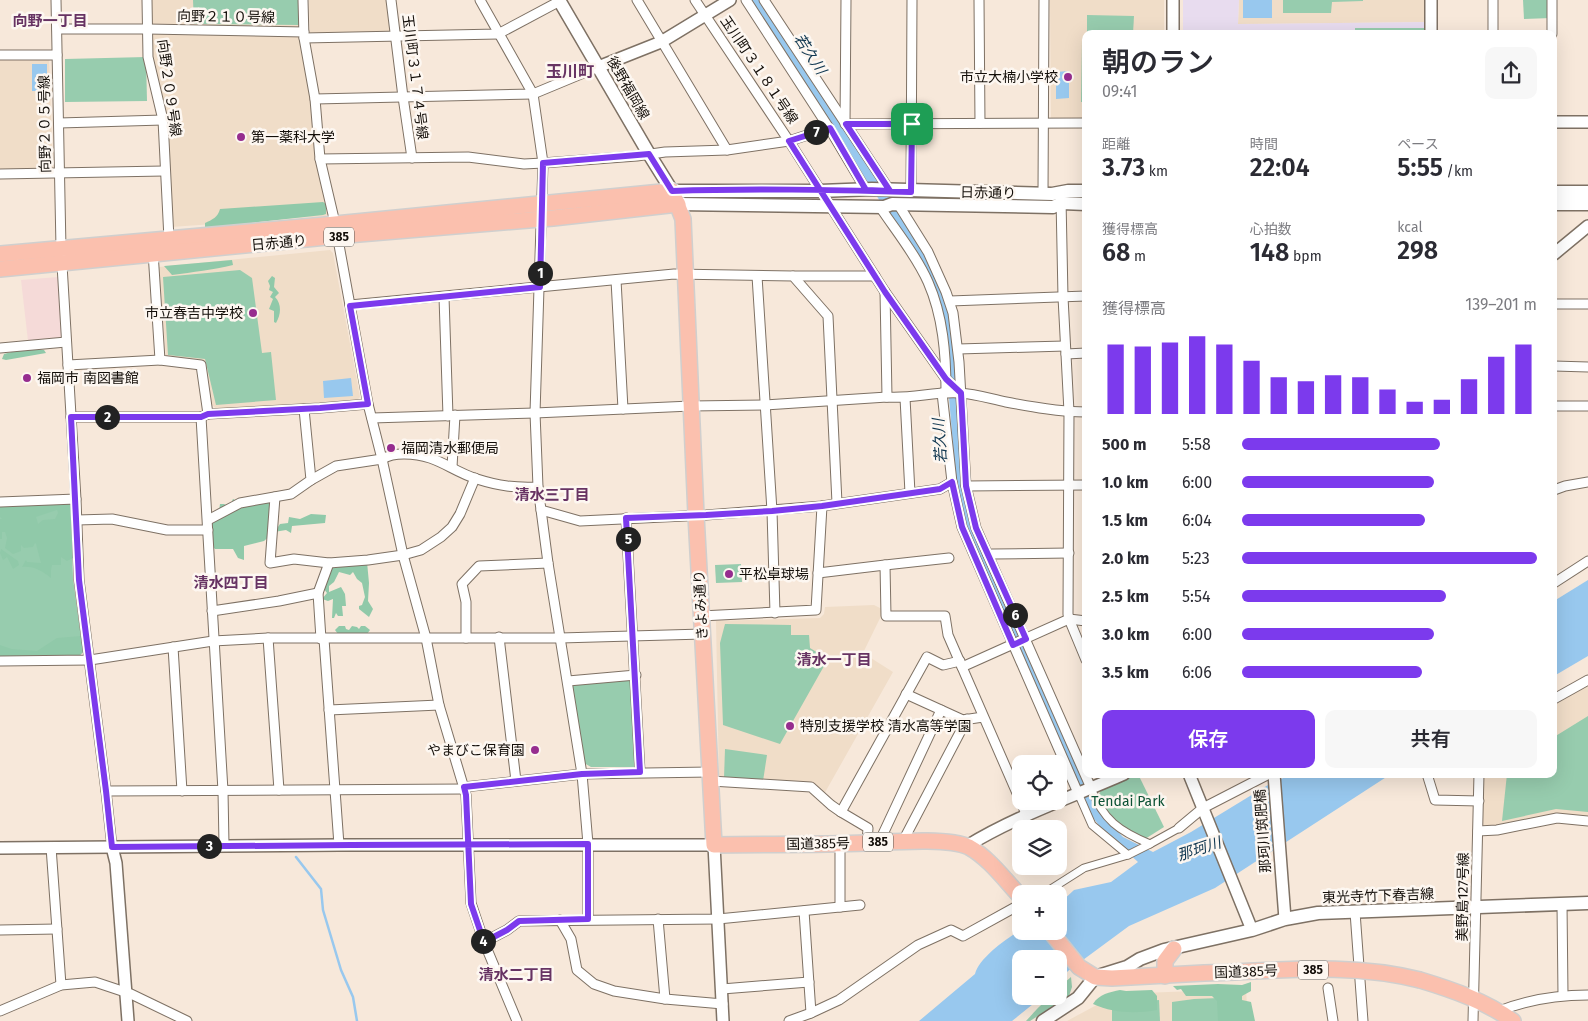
<!DOCTYPE html>
<html lang="ja">
<head>
<meta charset="utf-8">
<style>
	body { margin:0; font-family:"Fira Sans","Noto Sans JP",sans-serif; background:#f7f7f7; color:#2b2b33; height:100vh; display:flex; flex-direction:column; font-size:19px; white-space:nowrap }
	* { box-sizing:border-box; margin:0 }
	p { font-size:16px; color:#7c7c81 }
	.icon { flex:none; width:28px; height:28px; fill:none; stroke:currentColor; stroke-width:2; stroke-linecap:round; stroke-linejoin:round }
	.map { position:relative; flex:1; overflow:hidden }
	.drawer { position:absolute; left:1082px; top:30px; width:475px; height:748px; display:flex; flex-direction:column; background:#fff; border-radius:10px; box-shadow:0 5px 20px #0002 }
	.drawer>* { flex:none }
	.buttons { position:absolute; left:1012px; top:755px; display:grid; gap:10px }
	.buttons a { display:grid; place-items:center; width:55px; height:55px; border-radius:10px; background:#fff; box-shadow:0 5px 20px #0002; font-size:25px }
	.pin { position:absolute; display:grid; place-items:center; width:42px; height:42px; color:#fff; margin:-21px; border-radius:10px; box-shadow:0 2px 8px #0006 }
	.km { position:absolute; width:25px; height:25px; margin:-12px; border-radius:50%; background:#222; color:#fff; font-size:14px; line-height:25px; text-align:center }
	.round { display:grid; place-items:center; flex:none; width:52px; height:52px; border-radius:10px; background:#f7f7f7 }
	.head { display:flex; align-items:center; justify-content:space-between; height:85px; padding:0 20px }
	h1 { font-size:28px; font-weight:600; line-height:38px }
	.metrics { display:grid; grid-template-columns:repeat(3,1fr); gap:8px; height:85px; padding:5px 20px }
	.metrics div { display:grid; align-content:center }
	.metrics b { font-size:25px; font-weight:600 }
	.metrics small { font-size:14px; font-weight:400 }
	.metrics p { font-size:14px }
	.chart { height:140px; padding:10px 20px }
	.chart p { display:flex; justify-content:space-between }
	.chart svg { width:100%; height:90px; margin-top:5px; stroke:#7c3aed; stroke-width:6 }
	.button { display:flex; gap:10px; margin-top:auto; padding:10px 20px }
	.button a { flex:1; height:58px; border-radius:10px; background:#7c3aed; color:#fff; font-size:20px; font-weight:600; line-height:58px; text-align:center }
	.button a+a { background:#f7f7f7; color:#2b2b33 }
	ul { padding:0 20px; list-style:none; font-size:16px }
	li { display:grid; grid-template-columns:80px 60px 1fr; align-items:center; height:38px }
	li i { height:12px; border-radius:6px; background:#7c3aed }
	.map>svg:first-child { display:block }
</style>
</head>
<body>
<div class="map">
<svg width="1588" height="1021" viewBox="0 0 1588 1021">
	<rect width="100%" height="100%" fill="#f7e8da"/>
	<path fill="#f5dad8" d="M58,277L62,338L28,341L21,280Z"/>
	<g fill="#f0ddc8">
		<path d="M152,0H299L328,213L326,216L171,227L165,108L153,62Z"/>
		<path d="M309,0H389L392,31L310,36Z"/>
		<path d="M1050,0H1164V34H1086V120H1051Z"/>
		<path d="M1239,0H1425L1426,22L1238,24Z"/>
		<path d="M49,58L53,169L0,171V59Z"/>
		<path d="M330,250L333,253L360,397L357,400L218,410L212,405L204,361L166,358L159,267Z"/>
		<path d="M874,605L884,610L863,653L893,672L823,796L811,783L719,780L716,621L820,618L824,614L825,607Z"/>
		<path d="M1588,685V817L1496,826L1482,825L1483,774H1554V705Z"/>
		<path d="M1246,989L1248,1021H1067L1117,994Z"/>
	</g>
	<path fill="#e8dcef" d="M1183,0H1239L1238,24L1426,22L1427,34H1183Z"/>
	<g fill="#97ccae">
		<path d="M193,0H298L299,25L194,24Z"/>
		<path d="M1283,0H1363V1L1332,2L1331,13H1283Z"/>
		<path d="M1523,0H1551V18L1524,19Z"/>
		<path d="M1087,15L1134,16L1133,34H1087Z"/>
		<path d="M1355,28H1427V34L1355,33Z"/>
		<path d="M1082,40H1086V102H1081Z"/>
		<path d="M146,57L147,101L65,102V59Z"/>
		<path d="M240,270L252,278L262,353L271,352L276,400L216,405L205,359L168,355L163,277Z"/>
		<path d="M0,503L71,504L73,578L83,652L80,655L0,656Z"/>
		<path d="M741,564L742,582L716,583L715,565Z"/>
		<path d="M725,624L791,625V635H809L810,648L828,659L780,744L723,725L720,643Z"/>
		<path d="M633,678L636,767H591L584,763L572,683Z"/>
		<path d="M1588,716V812L1556,809L1502,821L1507,774H1554V737Z"/>
		<path d="M725,749L767,755L763,781L724,778Z"/>
		<path d="M1136,774H1138L1164,827L1145,839L1126,831L1112,817L1097,797L1102,789Z"/>
		<path d="M1071,977L1072,987L1069,996L1030,1021H1026C1035,1012 1046,996 1059,996C1059,987 1065,982 1071,977Z"/>
		<path d="M1219,998L1220,1021H1172V1002L1194,999Z"/>
		<path d="M1159,1000L1160,1021H1112V1004Z"/>
	</g>
	<g fill="#90c9a9" fill-rule="evenodd">
		<path d="M323,202L326,204V214L323,215L205,228V223C212,220 218,217 220,209Z"/>
		<path d="M232,260L233,265C213,270 193,272 172,275L164,266Z"/>
		<path d="M272,276L275,278L274,287L279,293L275,297C282,304 281,315 276,323L274,322V311L269,309L273,299L270,297L273,292L269,290L270,286L268,281Z"/>
		<path d="M35,349L44,350L46,353L6,360L2,359L4,354L19,350Z"/>
		<path d="M233,499L237,501L275,500L278,527L280,524L288,523L289,517L300,519L311,514L326,515L325,523L292,526L291,533L286,530L274,532L264,541L244,546V560L238,558L233,549H215L211,545L209,524L219,511L220,504H224L228,506L234,504L232,501Z"/>
		<path d="M67,501L71,504L73,558L67,561L61,557V565H52L51,570V578C42,571 34,566 22,567L26,560L27,562L41,563L36,544L35,543L33,547L24,548L21,545V551L13,554L5,548L7,538L5,532H2V539H0V519H2L0,517V503ZM57,510L58,513L55,519L43,520L38,524L36,517Z"/>
		<path d="M1,549L18,561L19,565L13,569L7,557L3,560L0,553Z"/>
		<path d="M358,561L367,562L369,583L368,601L373,609L369,617L359,609V606L362,605L365,597L362,583L357,579L353,572L350,575L339,572L334,582L329,586V592L341,587L345,594L346,606H342L343,616H338L336,613L334,618H332L333,599L328,601L322,599L327,593L324,589L327,584L324,578L329,567L336,565L338,568L339,565L352,566Z"/>
		<path d="M339,626H345L346,629L349,630L352,626L357,627L359,629L361,626H365L370,630L367,634H338L335,630Z"/>
		<path d="M81,636L83,652L80,655L0,656V645L12,649L37,651L57,638Z"/>
		<path d="M1251,982V991L1242,996V1000L1251,1002L1255,1021H1218L1217,1001L1212,996H1186L1181,989L1177,990L1173,986L1218,984L1242,985Z"/>
		<path d="M1120,990L1126,991L1152,990L1157,996V1010C1135,1014 1113,1013 1093,1004C1099,994 1110,992 1120,990Z"/>
	</g>
	<g fill="#98c8ee">
		<path d="M749,0H762L926,253L948,301L973,531L1108,821L1123,837L1153,852L1191,832L1268,785L1292,774H1391L1215,888L1129,926L1068,971L1059,981V959H1021V996H1043L1012,1021H919L975,974C979,958 1007,938 1021,930V931H1059V904L1074,890L1111,882L1138,862L1101,828L1087,810L967,533L956,481L944,338L940,316L893,221Z"/>
		<rect x="1243" y="0" width="29" height="18"/>
		<rect x="32" y="64" width="15" height="27"/>
		<path d="M1069,71V98L1056,99V72Z"/>
		<path d="M351,378L353,396L324,398L323,381Z"/>
		<path d="M1588,580V656L1554,676V601Z"/>
	</g>
	<g fill="none" stroke-linecap="round" stroke-linejoin="round">
		<path stroke="#98c8ee" stroke-width="2.5" d="M296,857L321,889L323,910L341,970L353,997L357,1021"/>
		<g stroke="#7e7164" stroke-width="9">
			<g id="pedestrian">
				<path d="M1091,788C1103,820 1119,831 1150,844L1179,828"/>
				<path d="M1078,793L1092,825L1128,855"/>
				<path d="M1043,894L1084,868L1128,855L1150,844"/>
			</g>
		</g>
		<g stroke="#7e7164" stroke-width="11">
			<g id="minor">
				<path d="M56,0L61,248L76,499L79,580L106,791L112,847"/>
				<path d="M147,0L148,57L163,120L169,239"/>
				<path d="M303,0L304,38L315,99L320,159L335,223L368,404L382,459L403,555L426,638L439,705L466,795L471,903L484,942L517,1021"/>
				<path d="M391,0L403,97L412,158"/>
				<path d="M480,0L533,94L543,163L535,413L538,487L548,563L582,774L588,844V919"/>
				<path d="M637,0L727,150"/>
				<path d="M695,0L789,141L885,292L946,379L961,393"/>
				<path d="M746,0L829,128L866,190"/>
				<path d="M764,0L890,191"/>
				<path d="M846,0L845,124L1086,123"/>
				<path d="M979,0L980,123"/>
				<path d="M1552,0V34"/>
				<path d="M57,29H147L304,32"/>
				<path d="M1493,34V0"/>
				<path d="M304,38L498,34L560,1"/>
				<path d="M0,55H57"/>
				<path d="M315,99L533,94L598,67"/>
				<path d="M59,123L163,120"/>
				<path d="M320,159L468,157L524,164L543,163L637,156L665,152L727,150L789,141L829,128"/>
				<path d="M0,174L164,171"/>
				<path d="M911,192L912,0"/>
				<path d="M1043,193L1044,0"/>
				<path d="M1061,199L1063,297L1069,412L1068,614L1069,619L1086,660"/>
				<path d="M898,204L928,252L946,292L953,313L959,362L966,486L976,528L1091,788"/>
				<path d="M880,207C896,231 916,255 928,282C943,316 946,354 946,391L942,393L952,482L962,527L1078,793"/>
				<path d="M153,252L160,360L201,365L208,414"/>
				<path d="M757,276L772,511L775,613"/>
				<path d="M793,276H875"/>
				<path d="M616,280L623,409"/>
				<path d="M885,292L887,397"/>
				<path d="M444,297L448,416"/>
				<path d="M950,301L1086,296"/>
				<path d="M1554,304H1588"/>
				<path d="M350,305L674,274L793,276L828,316L837,503"/>
				<path d="M0,348L66,342"/>
				<path d="M958,349L1065,346"/>
				<path d="M1066,354L1086,353"/>
				<path d="M68,365L160,360"/>
				<path d="M1554,366L1588,367"/>
				<path d="M905,398L910,493"/>
				<path d="M1554,406H1588"/>
				<path d="M71,417H201L208,414L320,408L368,404"/>
				<path d="M201,417L223,791L224,845"/>
				<path d="M372,418L535,413L691,406L765,405L887,397C912,399 936,391 960,393C976,394 991,399 1006,402C1032,407 1059,412 1086,412"/>
				<path d="M452,467L455,415"/>
				<path d="M311,480L336,466L382,459C389,455 397,454 404,454C437,454 449,470 477,479C499,486 515,488 538,487"/>
				<path d="M966,486L1086,485"/>
				<path d="M1554,490L1565,486L1588,482"/>
				<path d="M275,497L270,563L294,559L329,563L368,560L403,555L421,550L441,537L452,527L460,514L475,478"/>
				<path d="M0,502L76,499"/>
				<path d="M541,510L580,521L706,515L822,506L940,489L952,482"/>
				<path d="M626,518L640,772"/>
				<path d="M77,520L112,519L167,530H208"/>
				<path d="M208,520L240,503L291,494L311,480L304,409"/>
				<path d="M988,555L993,554L1069,553"/>
				<path d="M885,565L949,558"/>
				<path d="M818,573L885,565L886,616H945L948,635L1027,816"/>
				<path d="M1554,583L1588,561"/>
				<path d="M212,611L279,601L318,593"/>
				<path d="M701,616L816,610L822,506"/>
				<path d="M499,637L516,781"/>
				<path d="M268,638L279,790"/>
				<path d="M466,638V602L462,584L479,566L548,563"/>
				<path d="M321,639L318,593L329,563"/>
				<path d="M324,639L339,845"/>
				<path d="M173,647L182,791"/>
				<path d="M0,661L90,660L213,641L268,638H560L703,634"/>
				<path d="M962,667L1069,619L1086,621"/>
				<path d="M568,681L636,675"/>
				<path d="M906,694L963,720L983,717"/>
				<path d="M1554,699L1588,680"/>
				<path d="M329,710L439,705"/>
				<path d="M1427,774L1435,800L1479,801"/>
				<path d="M711,781L811,787L831,805L841,812"/>
				<path d="M464,787L582,774L710,772"/>
				<path d="M106,791L465,789"/>
				<path d="M1179,828L1203,808L1269,774"/>
				<path d="M1478,831L1497,830L1557,818L1588,821"/>
				<path d="M903,841L967,719"/>
				<path d="M882,842L883,834L941,710"/>
				<path d="M867,843L868,828L841,812L927,657L943,665L960,661"/>
				<path d="M51,847L61,985"/>
				<path d="M1562,904L1563,995"/>
				<path d="M840,907V843"/>
				<path d="M804,911L811,1013"/>
				<path d="M1355,912L1363,1021"/>
				<path d="M658,919L665,999"/>
				<path d="M560,920L571,939L577,970L594,984L614,991L665,999L723,1004"/>
				<path d="M0,930L57,929"/>
				<path d="M484,942L507,930L519,921L718,919L860,905"/>
				<path d="M1328,988L1333,1021"/>
				<path d="M722,989L809,982"/>
				<path d="M0,1011L61,985L95,982L131,994L187,1021"/>
				<path d="M1499,1011C1527,1000 1558,995 1588,995"/>
				<path d="M789,1021L811,1013L839,1000L918,945L951,930L963,936L1021,904"/>
				<path d="M1473,1021L1479,774"/>
			</g>
		</g>
		<g stroke="#7e7164" stroke-width="14">
			<g id="tertiary">
				<path d="M1173,34V0"/>
				<path d="M1431,34V0"/>
				<path d="M598,67L661,42L730,0"/>
				<path d="M1554,122H1588"/>
				<path d="M1554,254L1588,226"/>
				<path d="M1189,774L1252,930"/>
				<path d="M1274,774L1285,919"/>
				<path d="M967,846C1016,816 1072,797 1124,774"/>
				<path d="M112,847L116,863L128,1021"/>
				<path d="M0,848L339,845H714L723,1021"/>
			</g>
		</g>
		<g stroke="#7e7164" stroke-width="15">
			<g id="secondary">
				<path d="M559,0L649,154L672,191H820L872,189L1052,194L1068,191H1086"/>
				<path d="M1554,192H1588"/>
				<path d="M678,204L884,207L892,204L1053,207L1062,203L1086,204"/>
				<path d="M1554,204H1588"/>
				<path d="M1043,1021L1078,998L1095,977L1127,967L1140,959L1164,950L1252,930L1285,919L1318,913L1588,903"/>
			</g>
		</g>
		<g stroke="#d0cfce" stroke-width="18">
			<g id="trunk">
				<path d="M0,254L325,225L672,191L683,219L696,515L714,845C764,844 815,845 866,843C890,842 949,837 969,847C989,858 1005,880 1021,897"/>
				<path d="M0,269L347,235L553,218L678,204"/>
				<path d="M1050,931L1079,967L1095,977L1112,978L1204,973"/>
				<path d="M1165,976V961L1174,949"/>
				<path d="M1420,980C1453,990 1485,1001 1513,1021"/>
			</g>
		</g>
		<use href="#pedestrian" stroke="#fff" stroke-width="7"/>
		<use href="#minor" stroke="#fff" stroke-width="9"/>
		<use href="#tertiary" stroke="#fff" stroke-width="11"/>
		<use href="#secondary" stroke="#fff" stroke-width="12"/>
		<use href="#trunk" stroke="#fbc0ae" stroke-width="15"/>
		<g stroke="#d0cfce" stroke-width="18" stroke-linecap="butt">
			<path id="trunk-bridge" d="M1204,973C1276,971 1350,962 1420,980"/>
		</g>
		<use href="#trunk-bridge" stroke="#fbc0ae" stroke-width="15"/>
	</g>
	<g fill="none" stroke-linecap="round" stroke-linejoin="round">
		<g stroke="#fff" stroke-width="10">
			<path id="route" d="M912,124L911,192C832,190 752,188 672,191L649,154L543,163L540,287L350,306L368,404L320,408L208,414L201,417H71L79,580L106,791L112,847C271,845 429,845 588,844V919L519,921L507,930L484,942L471,904L466,795L464,787L582,774L640,772L626,518L706,515L772,511L822,506L940,489L952,482L962,527L1013,645L1026,639L976,528L966,486L961,393L946,379L885,292L789,141L830,128L866,190L890,191L846,124H912"/>
		</g>
		<use href="#route" stroke="#7c3aed" stroke-width="6"/>
	</g>
	<g fill="#962d8f" stroke="#fdf7f1" stroke-width="2">
		<circle cx="1068" cy="77" r="5"/>
		<circle cx="241" cy="137" r="5"/>
		<circle cx="253" cy="313" r="5"/>
		<circle cx="27" cy="378" r="5"/>
		<circle cx="391" cy="448" r="5"/>
		<circle cx="729" cy="574" r="5"/>
		<circle cx="790" cy="726" r="5"/>
		<circle cx="535" cy="750" r="5"/>
	</g>
	<g text-anchor="middle" dominant-baseline="central" stroke-width="5" stroke-linejoin="round" paint-order="stroke">
		<g fill="#fdf7f1" stroke="#59544f" stroke-width="1">
			<rect x="324" y="227.5" width="30" height="19" rx="4"/>
			<rect x="863" y="832.5" width="30" height="19" rx="4"/>
			<rect x="1298" y="960.5" width="30" height="19" rx="4"/>
		</g>
		<g font-size="12" font-weight="bold" fill="#130e09">
			<text x="339" y="237">385</text>
			<text x="878" y="842">385</text>
			<text x="1313" y="970">385</text>
		</g>
		<g font-size="14" fill="#130e09" stroke="#fdf7f1">
			<text transform="translate(226 17) rotate(1)">向野２１０号線</text>
			<text transform="translate(759 70) rotate(56)">玉川町３１８１号線</text>
			<text transform="translate(415 77) rotate(83)">玉川町３１７４号線</text>
			<text transform="translate(169 88) rotate(82)">向野２０９号線</text>
			<text transform="translate(628 88) rotate(60)">後野福岡線</text>
			<text transform="translate(45 124) rotate(-91)">向野２０５号線</text>
			<text transform="translate(988 193) rotate(1)">日赤通り</text>
			<text transform="translate(279 243) rotate(-5)">日赤通り</text>
			<text transform="translate(701 605) rotate(-93)">きよみ通り</text>
			<text transform="translate(1263 831) rotate(-94)">那珂川筑肥橋</text>
			<text transform="translate(818 844) rotate(-1)">国道385号</text>
			<text transform="translate(1378 896) rotate(-2)">東光寺竹下春吉線</text>
			<text transform="translate(1463 897) rotate(-89)">美野島127号線</text>
			<text transform="translate(1246 972) rotate(-2)">国道385号</text>
		</g>
		<g font-size="14" fill="#130e09" stroke="#fdf7f1" text-anchor="start">
			<text x="1058" y="77" text-anchor="end">市立大楠小学校</text>
			<text x="251" y="137">第一薬科大学</text>
			<text x="243" y="313" text-anchor="end">市立春吉中学校</text>
			<text x="37" y="378">福岡市 南図書館</text>
			<text x="401" y="448">福岡清水郵便局</text>
			<text x="739" y="574">平松卓球場</text>
			<text x="800" y="726">特別支援学校 清水高等学園</text>
			<text x="525" y="750" text-anchor="end">やまびこ保育園</text>
		</g>
		<g font-size="14" fill="#0c5235" stroke="#fdf7f1">
			<text x="1128" y="801">Tendai Park</text>
		</g>
		<g font-size="15" font-weight="bold" fill="#673363" stroke="#fdf7f1">
			<text x="50" y="21">向野一丁目</text>
			<text x="552" y="495">清水三丁目</text>
			<text x="231" y="583">清水四丁目</text>
			<text x="834" y="660">清水一丁目</text>
			<text x="516" y="975">清水二丁目</text>
		</g>
		<g font-size="15" font-style="italic" fill="#103750" stroke="#fdf7f1">
			<text transform="translate(810 54) rotate(57)">若久川</text>
			<text transform="translate(940 441) rotate(-94)">若久川</text>
			<text transform="translate(1199 849) rotate(-18)">那珂川</text>
		</g>
		<g font-size="16" font-weight="bold" fill="#673363" stroke="#fdf7f1">
			<text x="570" y="71">玉川町</text>
		</g>
	</g>
</svg>
<div class="buttons">
<a><svg class="icon" aria-label="locate" viewBox="0 0 24 24"><circle cx="12" cy="12" r="6"/><path d="M12 2v4M12 18v4M2 12h4M18 12h4"/></svg></a>
<a><svg class="icon" aria-label="layers" viewBox="0 0 24 24"><path d="M12 4l9 5-9 5-9-5zM3 14l9 5 9-5"/></svg></a>
<a>+</a>
<a>−</a>
</div>
<div class="pin" style="left:912px;top:124px;background:#1e9e55"><svg class="icon" aria-label="arrive" viewBox="0 0 24 24"><path d="M6 21V4h12l-3 4 3 4H6"/></svg></div>
<b class="km" style="left:540px;top:273px">1</b>
<b class="km" style="left:107px;top:417px">2</b>
<b class="km" style="left:209px;top:846px">3</b>
<b class="km" style="left:483px;top:941px">4</b>
<b class="km" style="left:628px;top:539px">5</b>
<b class="km" style="left:1015px;top:615px">6</b>
<b class="km" style="left:816px;top:132px">7</b>
<section class="drawer">
<div class="head"><div><h1>朝のラン</h1><p>09:41</p></div><a class="round"><svg class="icon" aria-label="share" viewBox="0 0 24 24"><path d="M12 15V3M7 8l5-5 5 5M5 13v7h14v-7"/></svg></a></div>
<div class="metrics">
<div><p>距離</p><b>3.73<small> km</small></b></div>
<div><p>時間</p><b>22:04</b></div>
<div><p>ペース</p><b>5:55<small> /km</small></b></div>
</div>
<div class="metrics">
<div><p>獲得標高</p><b>68<small> m</small></b></div>
<div><p>心拍数</p><b>148<small> bpm</small></b></div>
<div><p>kcal</p><b>298</b></div>
</div>
<div class="chart"><p><span>獲得標高</span>139–201 m</p>
<svg viewBox="0 0 160 44" preserveAspectRatio="none"><path d="M5 44V10M15 44V11M25 44V9M35 44V6M45 44V10M55 44V18M65 44V26M75 44V28M85 44V25M95 44V26M105 44V32M115 44V38M125 44V37M135 44V27M145 44V16M155 44V10"/></svg>
</div>
<ul>
<li><b>500 m</b>5:58<i style="width:67%"></i></li>
<li><b>1.0 km</b>6:00<i style="width:65%"></i></li>
<li><b>1.5 km</b>6:04<i style="width:62%"></i></li>
<li><b>2.0 km</b>5:23<i style="width:100%"></i></li>
<li><b>2.5 km</b>5:54<i style="width:69%"></i></li>
<li><b>3.0 km</b>6:00<i style="width:65%"></i></li>
<li><b>3.5 km</b>6:06<i style="width:61%"></i></li>
</ul>
<div class="button"><a>保存</a><a>共有</a></div>
</section>
</div>
</body>
</html>
